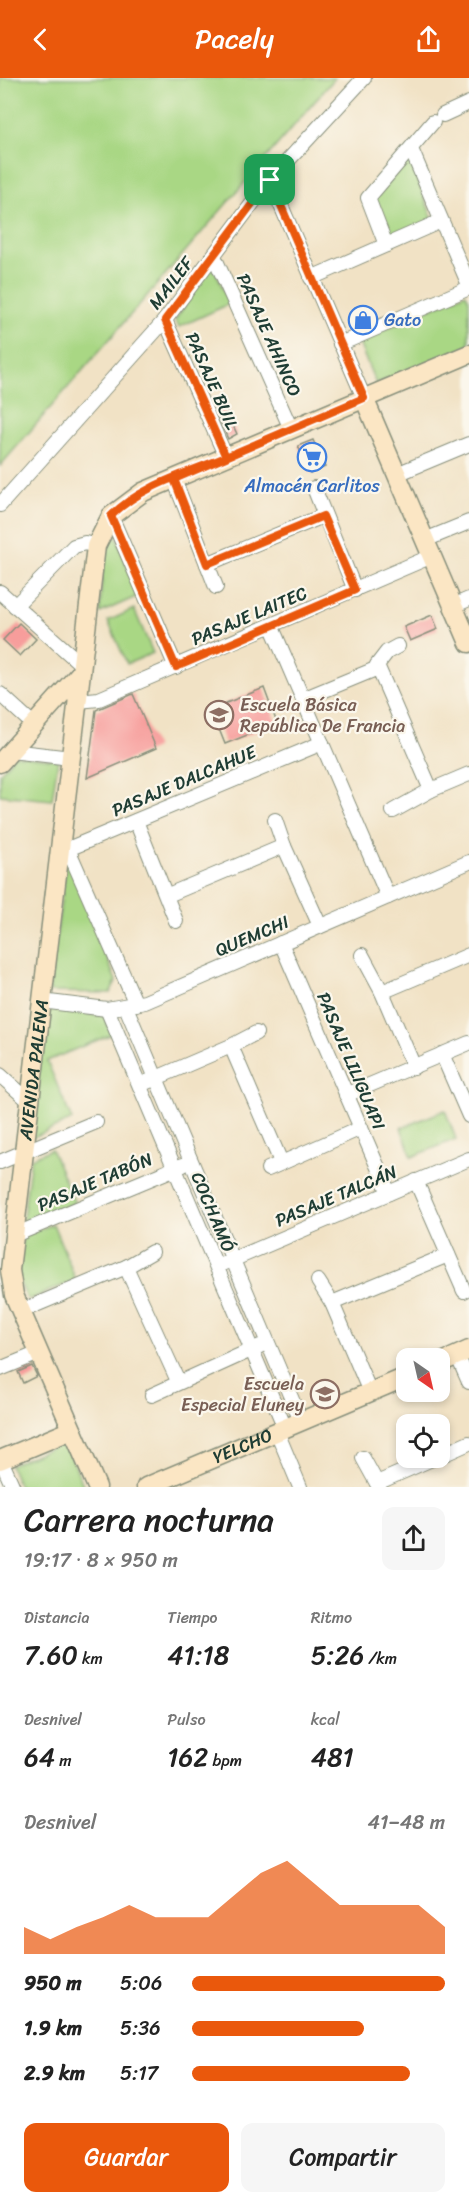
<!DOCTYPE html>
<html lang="es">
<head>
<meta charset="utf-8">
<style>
	body { margin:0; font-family:Sriracha,sans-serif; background:#f6f6f6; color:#222; height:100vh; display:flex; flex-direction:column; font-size:22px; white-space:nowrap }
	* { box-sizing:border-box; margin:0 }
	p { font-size:20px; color:#767676 }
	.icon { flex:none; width:33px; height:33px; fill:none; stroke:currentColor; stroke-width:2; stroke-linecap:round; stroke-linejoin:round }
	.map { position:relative; height:1409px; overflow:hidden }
	.side { display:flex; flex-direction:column; background:#fff; flex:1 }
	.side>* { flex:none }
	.needle { width:39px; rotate:146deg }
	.fabs { position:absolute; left:396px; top:1270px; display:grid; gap:12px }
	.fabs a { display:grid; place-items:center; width:54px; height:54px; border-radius:12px; background:#fff; box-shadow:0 3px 9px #0003; font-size:30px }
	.pin { position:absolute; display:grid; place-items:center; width:51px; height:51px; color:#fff; margin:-26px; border-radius:12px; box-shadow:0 3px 9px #0006 }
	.round { display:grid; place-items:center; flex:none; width:63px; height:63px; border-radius:12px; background:#f6f6f6 }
	.overview { display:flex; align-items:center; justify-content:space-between; height:102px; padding:0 24px }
	h1 { font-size:33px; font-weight:600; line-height:45px }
	.stats { display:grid; grid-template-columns:repeat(3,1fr); gap:9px; height:102px; padding:6px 24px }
	.stats div { display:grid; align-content:center }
	.stats b { font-size:26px; font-weight:600 }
	.stats small { font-size:16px; font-weight:400 }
	.stats p { font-size:16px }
	.chart { height:168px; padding:12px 24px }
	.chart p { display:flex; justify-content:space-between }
	.chart svg { width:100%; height:108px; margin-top:6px; fill:#ea580c; opacity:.7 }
	.cta { display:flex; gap:12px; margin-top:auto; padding:12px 24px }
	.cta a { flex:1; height:69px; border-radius:12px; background:#ea580c; color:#fff; font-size:24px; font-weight:600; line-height:69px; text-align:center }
	.cta a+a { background:#f6f6f6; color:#222 }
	ul { padding:0 24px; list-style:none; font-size:20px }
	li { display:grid; grid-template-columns:96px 72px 1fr; align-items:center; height:45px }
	li i { height:15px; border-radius:8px; background:#ea580c }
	header { display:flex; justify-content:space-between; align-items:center; height:78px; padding:0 24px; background:#ea580c; color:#fff; font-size:27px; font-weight:600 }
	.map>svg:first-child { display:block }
</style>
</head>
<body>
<header><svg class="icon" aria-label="back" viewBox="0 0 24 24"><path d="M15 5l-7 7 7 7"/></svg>Pacely<svg class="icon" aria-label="share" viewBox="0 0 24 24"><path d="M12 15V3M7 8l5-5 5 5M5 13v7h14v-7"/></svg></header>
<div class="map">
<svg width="469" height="1409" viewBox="0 0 469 1409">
	<rect width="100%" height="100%" fill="#fbf7ec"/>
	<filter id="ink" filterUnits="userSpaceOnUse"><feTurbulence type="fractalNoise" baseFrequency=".0167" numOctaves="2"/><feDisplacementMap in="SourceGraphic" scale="12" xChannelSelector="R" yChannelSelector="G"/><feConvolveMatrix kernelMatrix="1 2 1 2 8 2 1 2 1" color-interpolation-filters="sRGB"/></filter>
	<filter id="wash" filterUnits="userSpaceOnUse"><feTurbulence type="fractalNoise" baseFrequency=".008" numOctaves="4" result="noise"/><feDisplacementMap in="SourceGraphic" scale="24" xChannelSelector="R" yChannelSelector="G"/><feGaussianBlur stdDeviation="1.35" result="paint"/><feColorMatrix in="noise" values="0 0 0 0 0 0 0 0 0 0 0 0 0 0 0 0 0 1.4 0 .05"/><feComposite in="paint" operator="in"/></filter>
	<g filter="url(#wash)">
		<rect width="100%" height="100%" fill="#f1e2c5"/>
		<g fill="#a9d784" stroke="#648a5c" stroke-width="1.5">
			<path d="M0,0H335L0,388Z"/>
			<path d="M406,83L411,85L434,144L387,164L371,123Z"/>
			<path d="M213,186L229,226L179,249L175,242Z"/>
			<path d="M466,215L469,222V268L376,306L358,263Z"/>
			<path d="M113,449L138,518L100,535L103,477Z"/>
			<path d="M134,531L153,575L127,586L108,543Z"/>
			<path d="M15,677L58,682L52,722L0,717V695Z"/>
			<path d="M66,785H70L116,903L110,915L49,914Z"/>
			<path d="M47,930L104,938L112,956L47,983L72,1042L29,1061Z"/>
			<path d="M445,1032L456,1061L412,1079L401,1050Z"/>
			<path d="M51,1071L75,1125L22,1147L31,1080Z"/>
			<path d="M53,1146L76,1202L28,1222L17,1199L23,1158Z"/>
			<path d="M65,1364L84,1409H19L10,1387Z"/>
		</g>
		<g id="blocks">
			<g fill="#f79d9b">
				<path d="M372,231L376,240L353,251L348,241Z"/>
				<path d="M225,330L237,356L228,361L216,334Z"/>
				<path d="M313,362L325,389L310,395L298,368Z"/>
				<path d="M432,537L438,551L410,563L404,549Z"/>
				<path d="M19,545L36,561L20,578L3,562Z"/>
				<path d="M264,610L277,645L225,666L211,631Z"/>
				<path d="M133,616L156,670L87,700L96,632Z"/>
				<path d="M32,1288L37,1298L23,1305L18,1294Z"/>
			</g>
		</g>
	</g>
	<g filter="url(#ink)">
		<use href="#blocks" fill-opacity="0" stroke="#88907c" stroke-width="1.5"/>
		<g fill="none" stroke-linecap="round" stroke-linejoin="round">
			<g stroke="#88907c" stroke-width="16">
				<g id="street">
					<path d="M443,37L469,25"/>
					<path d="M411,71L469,207"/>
					<path d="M270,102L364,320"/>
					<path d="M386,167L368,120L433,44"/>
					<path d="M214,178L291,351"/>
					<path d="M311,200L441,143"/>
					<path d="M165,242L226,379"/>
					<path d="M340,266L469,210"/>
					<path d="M397,396L469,366"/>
					<path d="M174,401L216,509"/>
					<path d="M314,410L355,512"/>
					<path d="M0,427L165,242L270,102L364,0"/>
					<path d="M111,438L176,589"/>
					<path d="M425,462L469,444"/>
					<path d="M207,486L323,438"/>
					<path d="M0,514L82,587"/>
					<path d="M15,528L74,468L85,465L96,468"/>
					<path d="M453,528L469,521"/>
					<path d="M271,547L388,819"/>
					<path d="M398,568L387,574L377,587L431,712"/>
					<path d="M0,616L34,647"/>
					<path d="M303,621L378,590"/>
					<path d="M78,623L99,621L432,478"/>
					<path d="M11,673L71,680"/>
					<path d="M393,733L431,712L469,696"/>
					<path d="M275,742L284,768L320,848"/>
					<path d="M136,743L176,843"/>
					<path d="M59,771H68L322,665"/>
					<path d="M68,771L136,926"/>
					<path d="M168,817L284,768"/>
					<path d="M281,865L389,1115"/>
					<path d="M362,877L382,914L414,989"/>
					<path d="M382,914L469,877"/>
					<path d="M41,923L107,931L145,924L469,784"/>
					<path d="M126,929L301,1343"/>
					<path d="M107,931L285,1350"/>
					<path d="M231,968L281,1084"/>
					<path d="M442,976L469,1038"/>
					<path d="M0,997L28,1022"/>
					<path d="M147,1004L231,968L256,955"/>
					<path d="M346,1017L469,965"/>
					<path d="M0,1084L96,1044"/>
					<path d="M268,1091L361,1050"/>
					<path d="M416,1103L464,1213"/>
					<path d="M12,1158L183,1087"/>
					<path d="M225,1185L469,1081"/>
					<path d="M126,1189L178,1303"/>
					<path d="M318,1203L332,1225L370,1314"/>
					<path d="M332,1225L448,1177"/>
					<path d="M21,1233L126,1189L152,1174"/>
					<path d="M457,1277L469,1304"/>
					<path d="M0,1291L39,1275"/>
					<path d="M152,1317L260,1268"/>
					<path d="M277,1354L300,1409"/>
					<path d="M440,1378L469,1365"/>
					<path d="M363,1380L379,1409"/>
					<path d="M1,1382L13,1409"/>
					<path d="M377,1405L434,1380"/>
				</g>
			</g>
			<g stroke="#88907c" stroke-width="21">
				<g id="secondary">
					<path d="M364,320L469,565"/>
					<path d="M0,685L81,594"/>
					<path d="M440,1285L469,1272"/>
					<path d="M0,1382L72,1352"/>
					<path id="s1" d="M97,1409L14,1217L10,1192L96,468L111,438L143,414L469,276"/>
					<path id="s2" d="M146,1409L406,1299"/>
				</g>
			</g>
			<use href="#street" stroke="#fff" stroke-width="14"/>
			<use href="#secondary" stroke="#fbe6c4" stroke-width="18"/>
		</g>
	</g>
	<g fill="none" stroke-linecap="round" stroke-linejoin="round" filter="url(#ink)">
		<g stroke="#fff" stroke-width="12">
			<path id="route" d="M270,102L165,242L226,379C188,395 140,408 111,438L176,589L355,512L323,438L207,486L174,401C237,374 300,347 364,320L270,102"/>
		</g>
		<use href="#route" stroke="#ea580c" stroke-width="8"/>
	</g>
	<defs>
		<g id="shop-ring" transform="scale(1.5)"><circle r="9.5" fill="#fbf7ec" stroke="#3f7fe0" stroke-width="1.5"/><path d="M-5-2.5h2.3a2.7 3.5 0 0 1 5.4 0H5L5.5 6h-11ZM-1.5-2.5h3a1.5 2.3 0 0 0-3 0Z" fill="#3f7fe0"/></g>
		<g id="supermarket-ring" transform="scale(1.5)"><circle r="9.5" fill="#fbf7ec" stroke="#3f7fe0" stroke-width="1.5"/><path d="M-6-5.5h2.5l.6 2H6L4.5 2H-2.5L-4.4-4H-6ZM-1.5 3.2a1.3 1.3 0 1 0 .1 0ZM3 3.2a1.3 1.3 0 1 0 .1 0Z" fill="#3f7fe0"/></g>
		<g id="school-ring" transform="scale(1.5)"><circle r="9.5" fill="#fbf7ec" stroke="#8d6e63" stroke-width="1.5"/><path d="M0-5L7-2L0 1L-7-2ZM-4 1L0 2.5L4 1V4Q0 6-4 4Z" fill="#8d6e63"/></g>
	</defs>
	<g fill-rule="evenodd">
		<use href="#shop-ring" x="363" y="242"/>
		<use href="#supermarket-ring" x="312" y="379"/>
		<use href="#school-ring" x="219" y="637"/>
		<use href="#school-ring" x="325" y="1316"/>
	</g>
	<g text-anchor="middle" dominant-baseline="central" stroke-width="4.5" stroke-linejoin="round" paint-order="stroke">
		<g font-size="18" fill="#1f3d34" stroke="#fbf7ec">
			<text transform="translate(171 205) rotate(-52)">MAILEF</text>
			<text transform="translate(269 257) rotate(66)">PASAJE AHINCO</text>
			<text transform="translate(212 303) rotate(66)">PASAJE BUIL</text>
			<text transform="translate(249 538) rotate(-23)">PASAJE LAITEC</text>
			<text transform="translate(184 703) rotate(-23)">PASAJE DALCAHUE</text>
			<text transform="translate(252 858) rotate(-23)">QUEMCHI</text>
			<text transform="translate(351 983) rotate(67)">PASAJE LILIGUAPI</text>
			<text stroke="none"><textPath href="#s1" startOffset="436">AVENIDA PALENA</textPath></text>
			<text transform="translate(95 1104) rotate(-23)">PASAJE TABÓN</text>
			<text transform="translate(336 1118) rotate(-23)">PASAJE TALCÁN</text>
			<text transform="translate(213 1134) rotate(67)">COCHAMÓ</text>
			<text stroke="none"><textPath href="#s2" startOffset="105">YELCHO</textPath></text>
		</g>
		<g font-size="18" fill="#366cbe" stroke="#fbf7ec" text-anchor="start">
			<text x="384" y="242">Gato</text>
			<text x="312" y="408" text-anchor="middle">Almacén Carlitos</text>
		</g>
		<g font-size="18" fill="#785e54" stroke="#fbf7ec" text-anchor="start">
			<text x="240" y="627">Escuela Básica<tspan x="240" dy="21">República De Francia</tspan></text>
			<text x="304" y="1306" text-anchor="end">Escuela<tspan x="304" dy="21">Especial Eluney</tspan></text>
		</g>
	</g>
</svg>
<div class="fabs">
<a><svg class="needle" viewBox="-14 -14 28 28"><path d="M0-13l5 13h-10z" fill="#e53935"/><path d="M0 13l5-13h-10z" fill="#767676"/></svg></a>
<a><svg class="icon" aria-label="locate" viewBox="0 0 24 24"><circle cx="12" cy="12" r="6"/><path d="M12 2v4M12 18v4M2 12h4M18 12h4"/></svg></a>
</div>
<div class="pin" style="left:270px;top:102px;background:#1e9e55"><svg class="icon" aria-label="arrive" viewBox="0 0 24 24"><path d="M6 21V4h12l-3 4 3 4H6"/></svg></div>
</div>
<section class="side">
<div class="overview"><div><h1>Carrera nocturna</h1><p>19:17 · 8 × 950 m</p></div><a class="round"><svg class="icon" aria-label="share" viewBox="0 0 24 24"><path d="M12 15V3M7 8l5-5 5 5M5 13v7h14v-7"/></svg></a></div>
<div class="stats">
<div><p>Distancia</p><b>7.60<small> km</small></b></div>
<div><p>Tiempo</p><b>41:18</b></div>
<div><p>Ritmo</p><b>5:26<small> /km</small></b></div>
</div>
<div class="stats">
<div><p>Desnivel</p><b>64<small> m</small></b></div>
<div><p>Pulso</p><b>162<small> bpm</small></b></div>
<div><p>kcal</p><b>481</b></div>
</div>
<div class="chart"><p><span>Desnivel</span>41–48 m</p>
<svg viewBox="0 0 160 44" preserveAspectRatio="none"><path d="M0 44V33L10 38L20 33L30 29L40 24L50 29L60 29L70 29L80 20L90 11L100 6L110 15L120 24L130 24L140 24L150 24L160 33V44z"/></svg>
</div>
<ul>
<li><b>950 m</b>5:06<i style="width:100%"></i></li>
<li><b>1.9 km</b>5:36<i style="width:68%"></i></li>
<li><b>2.9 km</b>5:17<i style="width:86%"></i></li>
</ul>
<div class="cta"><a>Guardar</a><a>Compartir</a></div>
</section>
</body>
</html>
